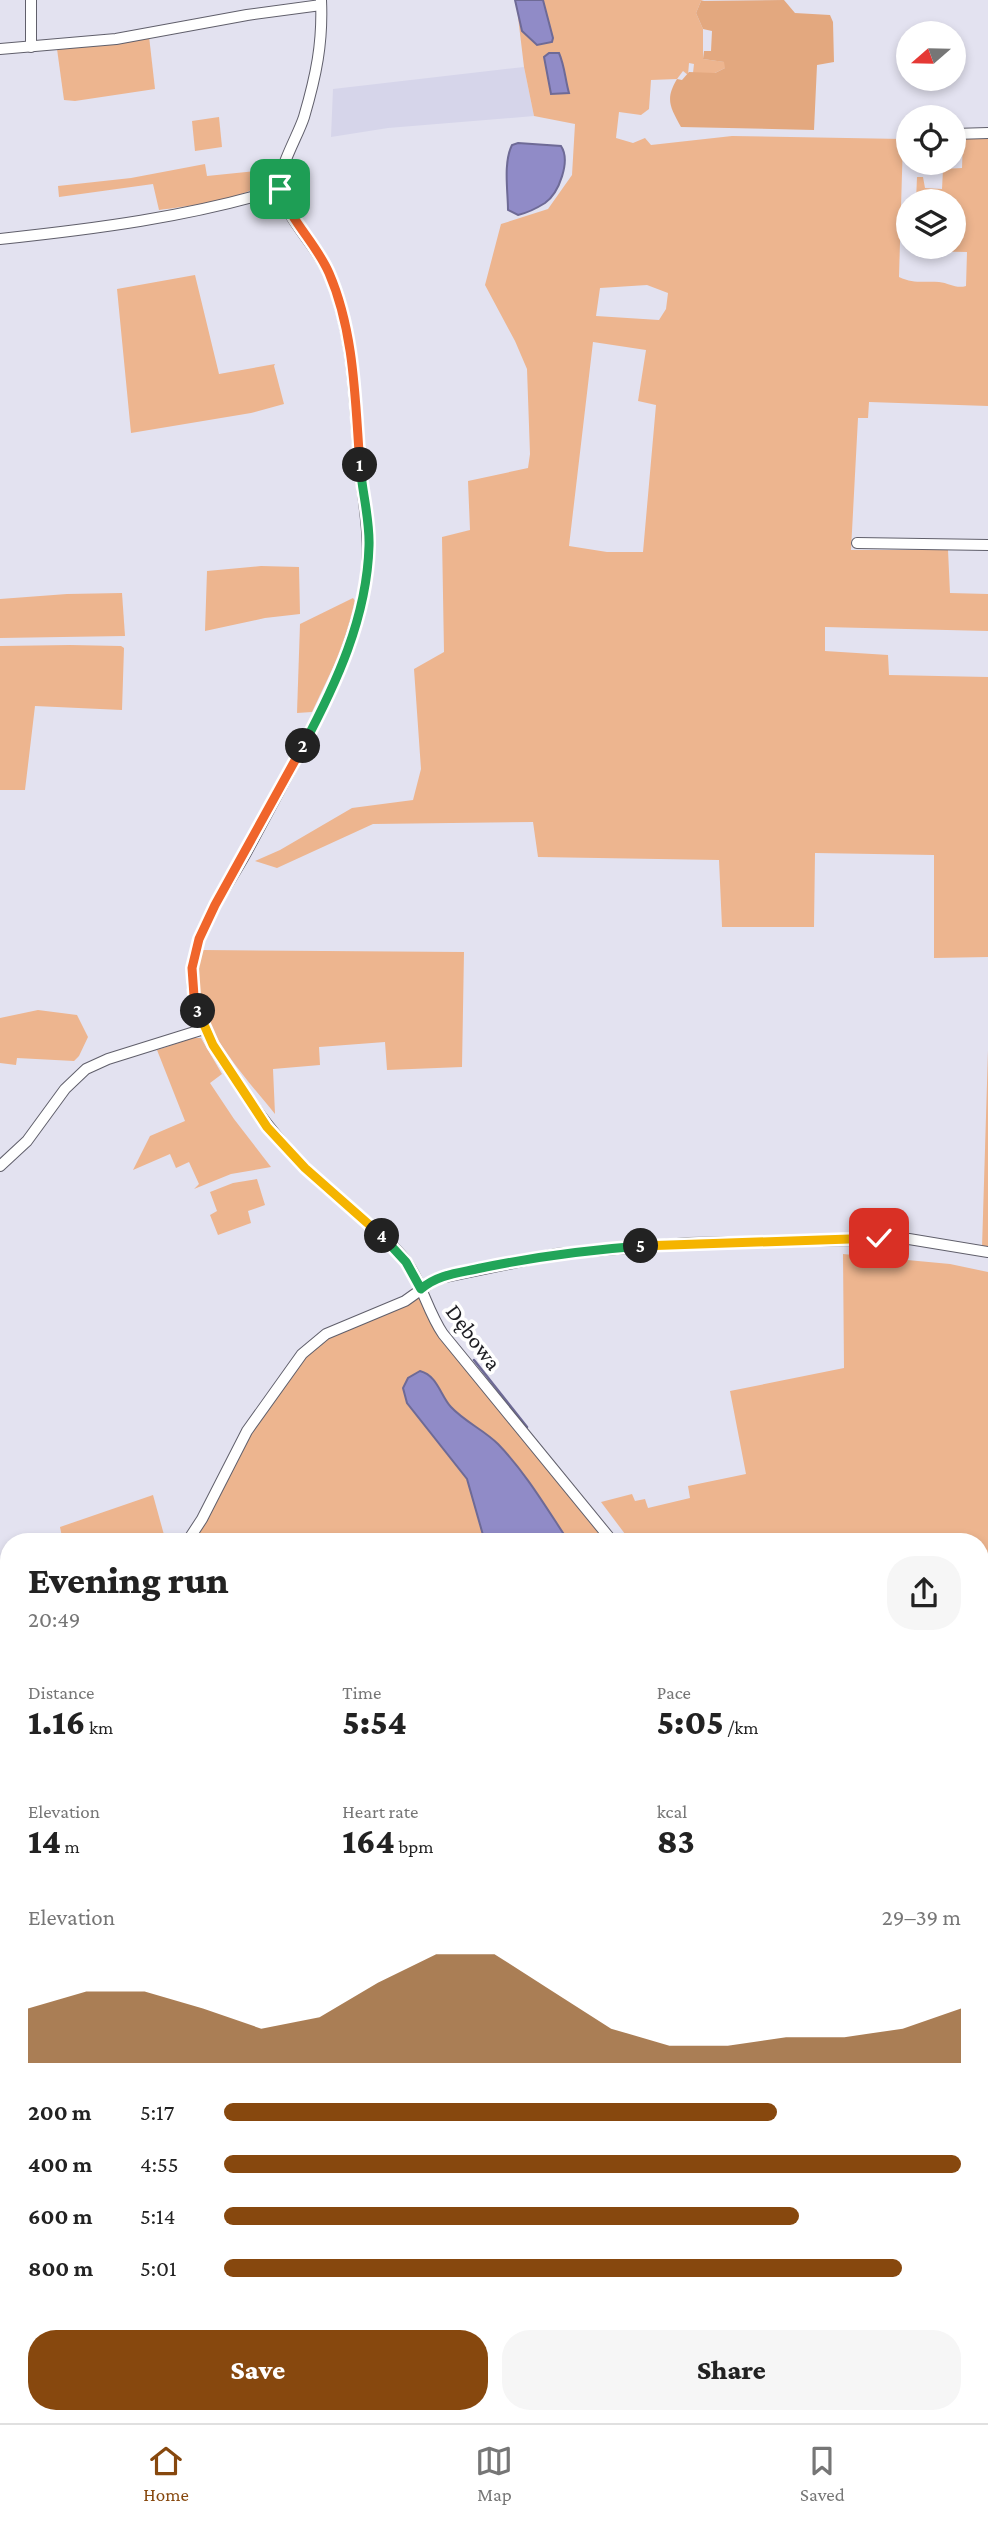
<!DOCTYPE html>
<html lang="en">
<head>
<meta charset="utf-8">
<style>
	body { margin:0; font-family:"Crimson Pro",serif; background:#f6f6f6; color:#222; height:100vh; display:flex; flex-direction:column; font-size:26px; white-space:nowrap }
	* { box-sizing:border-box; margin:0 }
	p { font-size:23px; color:#767676 }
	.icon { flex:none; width:38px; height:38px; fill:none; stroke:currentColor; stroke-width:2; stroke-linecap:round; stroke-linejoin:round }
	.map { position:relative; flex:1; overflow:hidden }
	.panel { position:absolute; left:0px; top:1533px; width:989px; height:891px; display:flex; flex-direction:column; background:#fff; border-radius:28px 28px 0 0; box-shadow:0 4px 10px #0003 }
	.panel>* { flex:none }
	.needle { width:46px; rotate:250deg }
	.fabs { position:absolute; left:896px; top:21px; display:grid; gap:14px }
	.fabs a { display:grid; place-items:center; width:70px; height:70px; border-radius:50%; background:#fff; box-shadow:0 4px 10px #0003; font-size:35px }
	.pin { position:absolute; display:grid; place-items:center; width:60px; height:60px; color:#fff; margin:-30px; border-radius:14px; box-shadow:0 4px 10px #0006 }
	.km { position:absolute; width:35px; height:35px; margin:-18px; border-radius:50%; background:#222; color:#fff; font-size:19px; line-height:35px; text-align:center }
	.round { display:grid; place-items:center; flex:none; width:74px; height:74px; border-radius:28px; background:#f6f6f6 }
	.head { display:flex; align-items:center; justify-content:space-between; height:119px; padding:0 28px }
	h1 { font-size:38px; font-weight:800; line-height:52px }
	.stats { display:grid; grid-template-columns:repeat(3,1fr); gap:10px; height:119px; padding:7px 28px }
	.stats div { display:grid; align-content:center }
	.stats b { font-size:35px; font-weight:800 }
	.stats small { font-size:19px; font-weight:400 }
	.stats p { font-size:19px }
	.chart { height:196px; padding:14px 28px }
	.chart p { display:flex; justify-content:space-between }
	.chart svg { width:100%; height:126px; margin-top:7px; fill:#87480e; opacity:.7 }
	.primary-button { display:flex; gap:14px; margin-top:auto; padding:14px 28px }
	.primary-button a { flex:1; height:80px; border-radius:28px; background:#87480e; color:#fff; font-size:28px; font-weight:800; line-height:80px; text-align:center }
	.primary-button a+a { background:#f6f6f6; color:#222 }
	ul { padding:0 28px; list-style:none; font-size:23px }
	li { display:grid; grid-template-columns:112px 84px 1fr; align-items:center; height:52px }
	li i { height:18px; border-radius:9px; background:#87480e }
	.menu { display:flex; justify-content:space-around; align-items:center; height:98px; border-top:2px solid #e0e0e0; background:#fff; font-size:19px; color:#767676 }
	.menu a { display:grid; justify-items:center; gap:4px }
	.menu .active { color:#87480e }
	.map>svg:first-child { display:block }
</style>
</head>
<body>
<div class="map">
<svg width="988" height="2423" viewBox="0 0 988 2423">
	<rect width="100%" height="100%" fill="#e3e2f0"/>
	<g fill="#d6d5ea">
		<path d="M524,67L534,116L388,128L331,137L333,89Z"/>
		<path d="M0,1762H9V2202L0,2203Z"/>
		<path d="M988,2278V2423H840L839,2415H980V2285Z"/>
		<path d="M521,2415L548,2417L558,2423H464Z"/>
	</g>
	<g fill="#edb58f" fill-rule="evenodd">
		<path d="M516,0H704L701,1L696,13L703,29V59L725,62V68L715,73H693L694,64L689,63L688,75L683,71L677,79L651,80L649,109L641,115L619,112L616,138L633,143L645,138L651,145L732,136L903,139L899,277C914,284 923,281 939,282C949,283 956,289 966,286L967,252L915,251V247H954V201H916L917,177H923L925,188L942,189L943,169L962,168L963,138L988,137V406L869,402L868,418H858L851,550H948L950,593L988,594V631L825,627V651L888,655L889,675L988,677V957L934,958V855L815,853L814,927H722L719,860L538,857L533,822L373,824L277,868L255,861L280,850L352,808L413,800L421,769L414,669L444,652L442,537L470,530L468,481L528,468L530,454L527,369L515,341L485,285L501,224L548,209L572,175L575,124L534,116L524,67ZM647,285L668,293L666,309L659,320L596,316L600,288ZM593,342L646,350L638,401L656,405L643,552H607L569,546Z"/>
		<path d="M149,36L155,89L75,101L64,100L57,49Z"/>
		<path d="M219,117L222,147L195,151L192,121Z"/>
		<path d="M205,164L207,176L275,169C259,201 191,205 159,210L153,184L59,197L58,186L131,178Z"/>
		<path d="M195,275L219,374L275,364L274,366L284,404L251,413L131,433L117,289Z"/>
		<path d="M261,566L299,567L300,614L265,618L205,631L207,571Z"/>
		<path d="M122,593L125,636L0,638V599L67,594Z"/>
		<path d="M353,598L355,601L346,640L312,712L297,713L300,624Z"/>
		<path d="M70,645L121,646L124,648L122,710L35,706L25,790H0V646Z"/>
		<path d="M202,950L464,952L462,1067L387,1070L385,1042L319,1047L320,1065L273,1069L275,1114C246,1078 192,1021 197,972C198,965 200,957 202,950Z"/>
		<path d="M38,1010L77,1015L88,1037L79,1056L74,1061L17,1058L16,1065L0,1063V1018Z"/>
		<path d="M193,1038H201L222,1074L210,1083L234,1119L271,1167L231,1174L194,1189L199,1184L189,1162L176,1168L170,1154L133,1170L150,1136L185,1121L157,1050Z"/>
		<path d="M988,1050V1248H982Z"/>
		<path d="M257,1179L265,1205L248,1211L251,1223L218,1235L210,1215L217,1211L210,1192L233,1183Z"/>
		<path d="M843,1254L950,1264L988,1272V1649H980V1542H631L601,1502L632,1494L635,1501L645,1499L648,1508L690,1498L688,1486L746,1474L730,1391L844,1368Z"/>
		<path d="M421,1297L438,1326L612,1542H187L247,1431L309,1347L376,1311Z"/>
		<path d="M153,1495L166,1542H63L60,1527Z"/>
		<rect x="0" y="1696" width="9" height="66"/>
		<path d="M988,1982V2021L981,2023L988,2053V2203L980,2204V1984Z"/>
		<path d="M9,2202V2260L0,2262V2203Z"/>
		<path d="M0,2391L9,2396V2415H43L55,2419L120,2421L121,2423H2Z"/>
		<path d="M554,2415H741V2423H567Z"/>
		<path d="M839,2415H912L899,2423H840Z"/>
	</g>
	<g fill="#e3a87f">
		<path d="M784,0L795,13L830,15L833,22L834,62L817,65L814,130L681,127C670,107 665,99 677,79L682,80L689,72L715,73L725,68L724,62L703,59L704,51H711L712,31L703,29L696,13L701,1Z"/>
		<path d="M741,2415H839L840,2423H741Z"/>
	</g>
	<g fill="#908bc7" stroke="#6e6a96" stroke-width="2">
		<path d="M515,0H543L553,38L552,42L537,45L522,31Z"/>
		<path d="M549,53H559C565,67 565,79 569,93L551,94L544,57Z"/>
		<path d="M518,143L561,146C571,161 559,193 545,203C537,208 527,213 518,215L508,210C508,191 503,163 512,145Z"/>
		<path d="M420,1371C438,1376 440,1395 451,1407C465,1422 484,1430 498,1444C526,1473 547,1509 569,1542H485L467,1479L407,1403L403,1388L408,1378Z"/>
		<path d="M988,2396V2414L975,2423H910L924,2415H980V2404Z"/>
	</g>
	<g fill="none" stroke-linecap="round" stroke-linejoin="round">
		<path stroke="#6e6a96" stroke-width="2.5" d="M474,1360L527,1427"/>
		<g stroke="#605f6b" stroke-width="12">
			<g id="minor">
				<path d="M321,0C323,43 316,76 304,117C298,136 277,170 280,188C284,218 319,247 331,278C355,339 354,405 360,469C365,514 373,550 363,595C351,647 331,694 306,741C286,778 266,816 246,853C221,898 184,942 194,996C200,1026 216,1052 233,1076C258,1114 284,1149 318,1180C345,1205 377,1227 401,1255C421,1278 426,1309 443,1334L613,1542"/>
				<path d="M31,47V0"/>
				<path d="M0,49L116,39L247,15L321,5"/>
				<path d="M954,134L988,133"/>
				<path d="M0,239C94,229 189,217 280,189"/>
				<path d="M857,543L988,545"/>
				<path d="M0,1166L27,1141L65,1089L86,1069L108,1059L204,1029"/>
				<path d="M187,1542L202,1519L247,1431L302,1354L326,1334L405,1301L436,1279L556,1254L689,1243L909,1239L988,1252"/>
				<path d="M8,1692H9"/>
				<path d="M980,2212L988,2211"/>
				<path d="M0,2283L9,2281"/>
			</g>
		</g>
		<g stroke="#605f6b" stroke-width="15">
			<g id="tertiary">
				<path d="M0,2376L9,2378"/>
				<path d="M380,2415L381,2423"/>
			</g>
		</g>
		<g stroke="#605f6b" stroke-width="17">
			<g id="secondary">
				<path d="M980,2227L988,2226"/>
				<path d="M980,2245L988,2244"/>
				<path d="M0,2320L9,2319"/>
				<path d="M0,2338L9,2337"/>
				<path d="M0,2352L9,2351"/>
			</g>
		</g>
		<use href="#minor" stroke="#fff" stroke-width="10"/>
		<use href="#tertiary" stroke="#fff" stroke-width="12"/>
		<use href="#secondary" stroke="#fff" stroke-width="14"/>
	</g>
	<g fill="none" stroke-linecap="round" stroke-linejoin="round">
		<g stroke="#fff" stroke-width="14">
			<path id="split-1" d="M280,189C290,221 316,243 329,273C355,333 355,402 360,465"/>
		</g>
		<g stroke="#fff" stroke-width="14">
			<path id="split-2" d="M303,746C336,684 367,618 369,546C370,519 362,492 360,465"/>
		</g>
		<g stroke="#fff" stroke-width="14">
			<path id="split-3" d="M198,1011L194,996L192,968L199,939L215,905L303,746"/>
		</g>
		<g stroke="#fff" stroke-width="14">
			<path id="split-4" d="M198,1011L213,1045L267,1127L305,1168L382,1236"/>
		</g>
		<g stroke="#fff" stroke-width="14">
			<path id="split-5" d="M382,1236L406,1262L421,1289C438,1274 460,1273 481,1268C534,1257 587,1250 641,1246"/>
		</g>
		<g stroke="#fff" stroke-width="14">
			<path id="split-6" d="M641,1246L879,1238"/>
		</g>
		<use href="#split-1" stroke="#f0652b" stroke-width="9"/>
		<use href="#split-2" stroke="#22a559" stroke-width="9"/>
		<use href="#split-3" stroke="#f0652b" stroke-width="9"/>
		<use href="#split-4" stroke="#f5b400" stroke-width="9"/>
		<use href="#split-5" stroke="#22a559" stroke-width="9"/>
		<use href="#split-6" stroke="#f5b400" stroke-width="9"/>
	</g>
	<g text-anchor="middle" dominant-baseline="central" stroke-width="7" stroke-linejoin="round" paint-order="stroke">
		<g font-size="23" fill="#1d1d22" stroke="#fff">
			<text transform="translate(474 1337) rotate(53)">Dębowa</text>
		</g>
	</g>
</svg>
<div class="fabs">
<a><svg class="needle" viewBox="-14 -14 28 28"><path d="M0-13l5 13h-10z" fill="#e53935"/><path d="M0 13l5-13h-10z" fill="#767676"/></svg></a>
<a><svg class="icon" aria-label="locate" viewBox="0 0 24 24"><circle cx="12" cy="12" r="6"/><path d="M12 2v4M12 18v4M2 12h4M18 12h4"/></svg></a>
<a><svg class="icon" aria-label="layers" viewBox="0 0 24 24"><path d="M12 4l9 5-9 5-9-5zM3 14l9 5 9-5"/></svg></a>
</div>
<div class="pin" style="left:280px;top:189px;background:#1e9e55"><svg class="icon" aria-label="arrive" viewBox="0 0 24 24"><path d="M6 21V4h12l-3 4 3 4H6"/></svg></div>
<div class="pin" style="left:879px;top:1238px;background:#d93025"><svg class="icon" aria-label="check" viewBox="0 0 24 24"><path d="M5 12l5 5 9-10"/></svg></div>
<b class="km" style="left:360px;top:465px">1</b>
<b class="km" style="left:303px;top:746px">2</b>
<b class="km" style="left:198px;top:1011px">3</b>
<b class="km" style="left:382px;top:1236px">4</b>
<b class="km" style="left:641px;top:1246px">5</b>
<section class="panel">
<div class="head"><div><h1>Evening run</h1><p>20:49</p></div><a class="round"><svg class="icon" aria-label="share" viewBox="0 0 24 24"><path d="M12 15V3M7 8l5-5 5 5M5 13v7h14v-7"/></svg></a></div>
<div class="stats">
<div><p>Distance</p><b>1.16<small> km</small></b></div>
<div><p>Time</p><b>5:54</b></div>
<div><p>Pace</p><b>5:05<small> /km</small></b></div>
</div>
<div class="stats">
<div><p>Elevation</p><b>14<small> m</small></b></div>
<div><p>Heart rate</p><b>164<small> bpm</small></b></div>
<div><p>kcal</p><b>83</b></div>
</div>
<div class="chart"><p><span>Elevation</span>29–39 m</p>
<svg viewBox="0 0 160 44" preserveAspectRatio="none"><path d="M0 44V25L10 19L20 19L30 25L40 32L50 28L60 16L70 6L80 6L90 19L100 32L110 38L120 38L130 35L140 35L150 32L160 25V44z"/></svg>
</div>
<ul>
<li><b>200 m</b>5:17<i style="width:75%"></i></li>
<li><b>400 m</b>4:55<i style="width:100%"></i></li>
<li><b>600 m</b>5:14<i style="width:78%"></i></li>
<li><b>800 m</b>5:01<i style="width:92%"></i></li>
</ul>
<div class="primary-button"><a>Save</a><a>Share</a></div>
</section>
</div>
<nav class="menu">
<a class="active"><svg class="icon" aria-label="home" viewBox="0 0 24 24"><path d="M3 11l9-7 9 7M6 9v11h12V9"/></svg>Home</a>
<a><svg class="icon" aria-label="map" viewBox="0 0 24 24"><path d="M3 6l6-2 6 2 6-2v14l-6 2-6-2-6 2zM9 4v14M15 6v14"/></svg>Map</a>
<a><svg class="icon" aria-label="saved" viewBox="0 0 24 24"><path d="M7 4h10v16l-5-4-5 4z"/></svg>Saved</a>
</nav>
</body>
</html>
